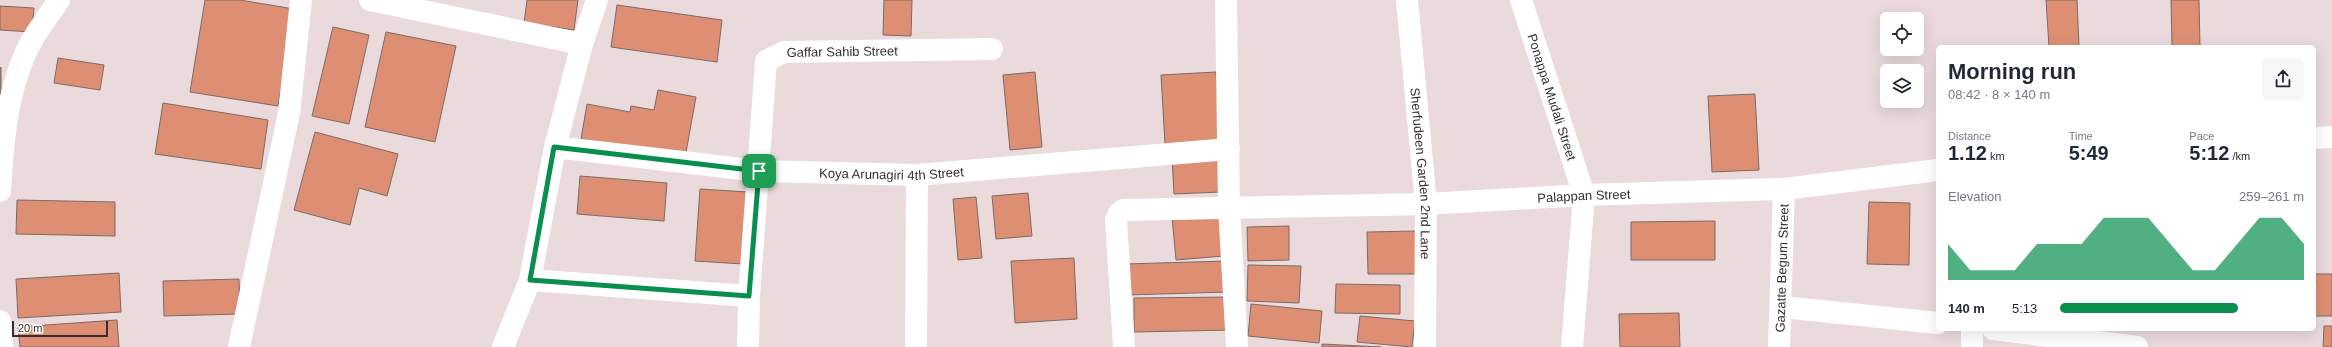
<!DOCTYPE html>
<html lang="en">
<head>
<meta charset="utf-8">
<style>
	body { margin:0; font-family:Helvetica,sans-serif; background:#f6f6f7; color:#1f2937; height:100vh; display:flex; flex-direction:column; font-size:15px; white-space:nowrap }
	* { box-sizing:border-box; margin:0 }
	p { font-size:13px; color:#747a83 }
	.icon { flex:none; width:22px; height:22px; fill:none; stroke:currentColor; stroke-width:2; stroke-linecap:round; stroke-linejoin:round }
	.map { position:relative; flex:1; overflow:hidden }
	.side { position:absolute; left:1936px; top:45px; width:380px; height:286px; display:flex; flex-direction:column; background:#fff; border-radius:6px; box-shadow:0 4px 16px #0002 }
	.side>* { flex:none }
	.fabs { position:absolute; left:1880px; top:12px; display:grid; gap:8px }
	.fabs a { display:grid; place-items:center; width:44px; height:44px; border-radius:6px; background:#fff; box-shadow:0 4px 16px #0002; font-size:20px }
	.scale { position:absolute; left:12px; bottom:10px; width:96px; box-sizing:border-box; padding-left:4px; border:2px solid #352f2f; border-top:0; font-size:11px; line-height:14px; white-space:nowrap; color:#352f2f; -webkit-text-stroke:3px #fff; paint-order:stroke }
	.pin { position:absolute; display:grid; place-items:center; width:34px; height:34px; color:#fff; margin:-17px; border-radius:8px; box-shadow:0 2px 6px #0006 }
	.round { display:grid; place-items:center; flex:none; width:42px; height:42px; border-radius:6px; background:#f6f6f7 }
	.summary { display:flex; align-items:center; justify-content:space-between; height:68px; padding:0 12px }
	h1 { font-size:22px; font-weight:600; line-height:30px }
	.stats { display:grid; grid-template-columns:repeat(3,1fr); gap:6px; height:68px; padding:4px 12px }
	.stats div { display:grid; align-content:center }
	.stats b { font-size:20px; font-weight:600 }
	.stats small { font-size:11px; font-weight:400 }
	.stats p { font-size:11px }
	.chart { height:112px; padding:8px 12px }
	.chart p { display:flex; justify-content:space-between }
	.chart svg { width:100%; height:72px; margin-top:4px; fill:#088f4d; opacity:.7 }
	ul { padding:0 12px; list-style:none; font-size:13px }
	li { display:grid; grid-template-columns:64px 48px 1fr; align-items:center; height:30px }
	li i { height:10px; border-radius:5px; background:#088f4d }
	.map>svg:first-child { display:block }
</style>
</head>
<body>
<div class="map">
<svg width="2332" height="347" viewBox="0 0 2332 347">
	<rect width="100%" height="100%" fill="#eadadb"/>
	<g fill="#de8f73" stroke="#796b67">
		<path d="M205,0H240L294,9L278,106L190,92Z"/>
		<path d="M527,0H578L574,30L524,23Z"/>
		<path d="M884,0H912L911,36L883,35Z"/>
		<path d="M2046,0H2077L2079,47H2049Z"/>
		<path d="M2171,0H2199L2200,47H2172Z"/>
		<path d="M617,5L722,20L717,62L611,47Z"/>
		<path d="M0,6L34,8L32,32L0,30Z"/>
		<path d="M333,27L369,35L349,124L312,116Z"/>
		<path d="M386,32L456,46L435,142L365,127Z"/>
		<path d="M58,58L104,65L100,90L54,83Z"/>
		<path d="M1,67V97H0V68Z"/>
		<path d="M1035,72L1042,147L1010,150L1003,75Z"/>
		<path d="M1216,72L1220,141L1165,144L1161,75Z"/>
		<path d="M658,90L696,97L685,158L581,139L587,104L630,112L631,106L654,110Z"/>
		<path d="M1755,94L1759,170L1712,172L1708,96Z"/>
		<path d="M163,103L268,120L261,169L155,154Z"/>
		<path d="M315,132L398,154L387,196L359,188L350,225L294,210Z"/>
		<path d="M1219,155L1221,192L1174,194L1172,157Z"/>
		<path d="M580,176L667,183L664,221L577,214Z"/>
		<path d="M700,189L748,192L743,264L695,261Z"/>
		<path d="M1028,193L1032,236L996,239L992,196Z"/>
		<path d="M976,197L982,258L958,260L953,199Z"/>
		<path d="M17,200L115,202V236L16,234Z"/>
		<path d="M1869,202L1910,203L1909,265L1867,264Z"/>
		<path d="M1220,214L1224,256L1176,260L1172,217Z"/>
		<path d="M1715,221V260H1631V222Z"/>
		<path d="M1289,226V260L1248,261L1247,227Z"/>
		<path d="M1417,231V274H1368L1367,232Z"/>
		<path d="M1074,258L1077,319L1015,323L1011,261Z"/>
		<path d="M1227,261L1228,292L1126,295L1125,264Z"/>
		<path d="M1248,265L1301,266L1299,303L1247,301Z"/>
		<path d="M119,273L121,312L18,318L16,279Z"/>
		<path d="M2315,274H2332V316H2314Z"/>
		<path d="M239,279L240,314L164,316L163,281Z"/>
		<path d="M1336,284L1400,285V314L1335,313Z"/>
		<path d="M1233,297V330L1134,332V298Z"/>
		<path d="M1251,304L1322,311L1319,343L1248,336Z"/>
		<path d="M1679,313L1680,347H1620L1619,314Z"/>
		<path d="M1360,316L1415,321L1412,347L1357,342Z"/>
		<path d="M117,320L119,347H20L18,327Z"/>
		<path d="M2324,326H2332V347H2323Z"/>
		<path d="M1322,344L1381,347H1322Z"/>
	</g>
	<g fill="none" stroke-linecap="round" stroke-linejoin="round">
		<g stroke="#fff" stroke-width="22">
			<path d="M370,0L582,44"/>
			<path d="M1226,0L1229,207L1237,347"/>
			<path id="s1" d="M1407,0L1426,204L1425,347"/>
			<path id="s2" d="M1521,0L1584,195L1572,347"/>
			<path d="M2314,138L2332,137"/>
			<path id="s3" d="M555,147L759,171L917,175L1229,149"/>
			<path d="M0,191C3,144 6,96 26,52C34,34 48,17 59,0"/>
			<path d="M530,280L749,296"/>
			<path d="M1782,307L1938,323"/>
			<path d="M0,321L2,347"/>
			<path d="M1993,329L2137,347"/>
			<path d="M239,347L289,113L301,0"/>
			<path d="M503,347L530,280L555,147L582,44L597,0"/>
			<path id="s4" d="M748,347L749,296L766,61L784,52L992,49"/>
			<path d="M916,347L917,175"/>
			<path id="s5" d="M1124,347L1116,220L1119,213L1123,210L1426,204L1584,195L1784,189L1938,170"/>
			<path id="s6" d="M1779,347L1784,189"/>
			<path d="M1972,347V329"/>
		</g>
	</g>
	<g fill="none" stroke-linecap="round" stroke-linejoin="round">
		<g stroke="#fff" stroke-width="8">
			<path id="route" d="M554,147L759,171L749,296L530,280Z"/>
		</g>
		<use href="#route" stroke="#088f4d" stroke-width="5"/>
	</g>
	<g text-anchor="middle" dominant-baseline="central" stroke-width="3.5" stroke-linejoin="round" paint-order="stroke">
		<g font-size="13" fill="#352f2f" stroke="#fff">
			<text stroke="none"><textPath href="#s4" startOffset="365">Gaffar Sahib Street</textPath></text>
			<text stroke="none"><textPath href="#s2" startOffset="102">Ponappa Mudali Street</textPath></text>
			<text stroke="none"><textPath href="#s3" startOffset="338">Koya Arunagiri 4th Street</textPath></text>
			<text stroke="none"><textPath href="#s1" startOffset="174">Sherfudeen Garden 2nd Lane</textPath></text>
			<text stroke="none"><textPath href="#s5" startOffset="601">Palappan Street</textPath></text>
			<text stroke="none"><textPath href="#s6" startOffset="79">Gazatte Begum Street</textPath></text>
		</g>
	</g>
</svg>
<div class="fabs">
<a><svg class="icon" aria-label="locate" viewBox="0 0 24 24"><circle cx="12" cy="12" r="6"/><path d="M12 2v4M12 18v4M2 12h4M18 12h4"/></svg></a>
<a><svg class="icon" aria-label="layers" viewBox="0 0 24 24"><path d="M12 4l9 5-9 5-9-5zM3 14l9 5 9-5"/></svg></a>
</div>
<div class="scale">20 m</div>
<div class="pin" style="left:759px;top:171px;background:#1e9e55"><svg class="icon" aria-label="arrive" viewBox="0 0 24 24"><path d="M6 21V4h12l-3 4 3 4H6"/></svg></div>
<section class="side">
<div class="summary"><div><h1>Morning run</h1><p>08:42 · 8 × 140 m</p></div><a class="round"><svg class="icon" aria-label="share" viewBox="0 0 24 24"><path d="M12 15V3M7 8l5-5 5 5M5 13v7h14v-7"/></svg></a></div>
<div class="stats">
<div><p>Distance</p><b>1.12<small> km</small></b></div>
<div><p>Time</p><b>5:49</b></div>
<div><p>Pace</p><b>5:12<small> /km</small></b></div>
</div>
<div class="chart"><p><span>Elevation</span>259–261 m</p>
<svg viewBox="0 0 160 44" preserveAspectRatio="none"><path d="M0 44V22L10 38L20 38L30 38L40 22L50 22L60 22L70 6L80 6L90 6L100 22L110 38L120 38L130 22L140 6L150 6L160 22V44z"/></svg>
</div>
<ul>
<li><b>140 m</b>5:13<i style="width:73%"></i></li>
</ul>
</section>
</div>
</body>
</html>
